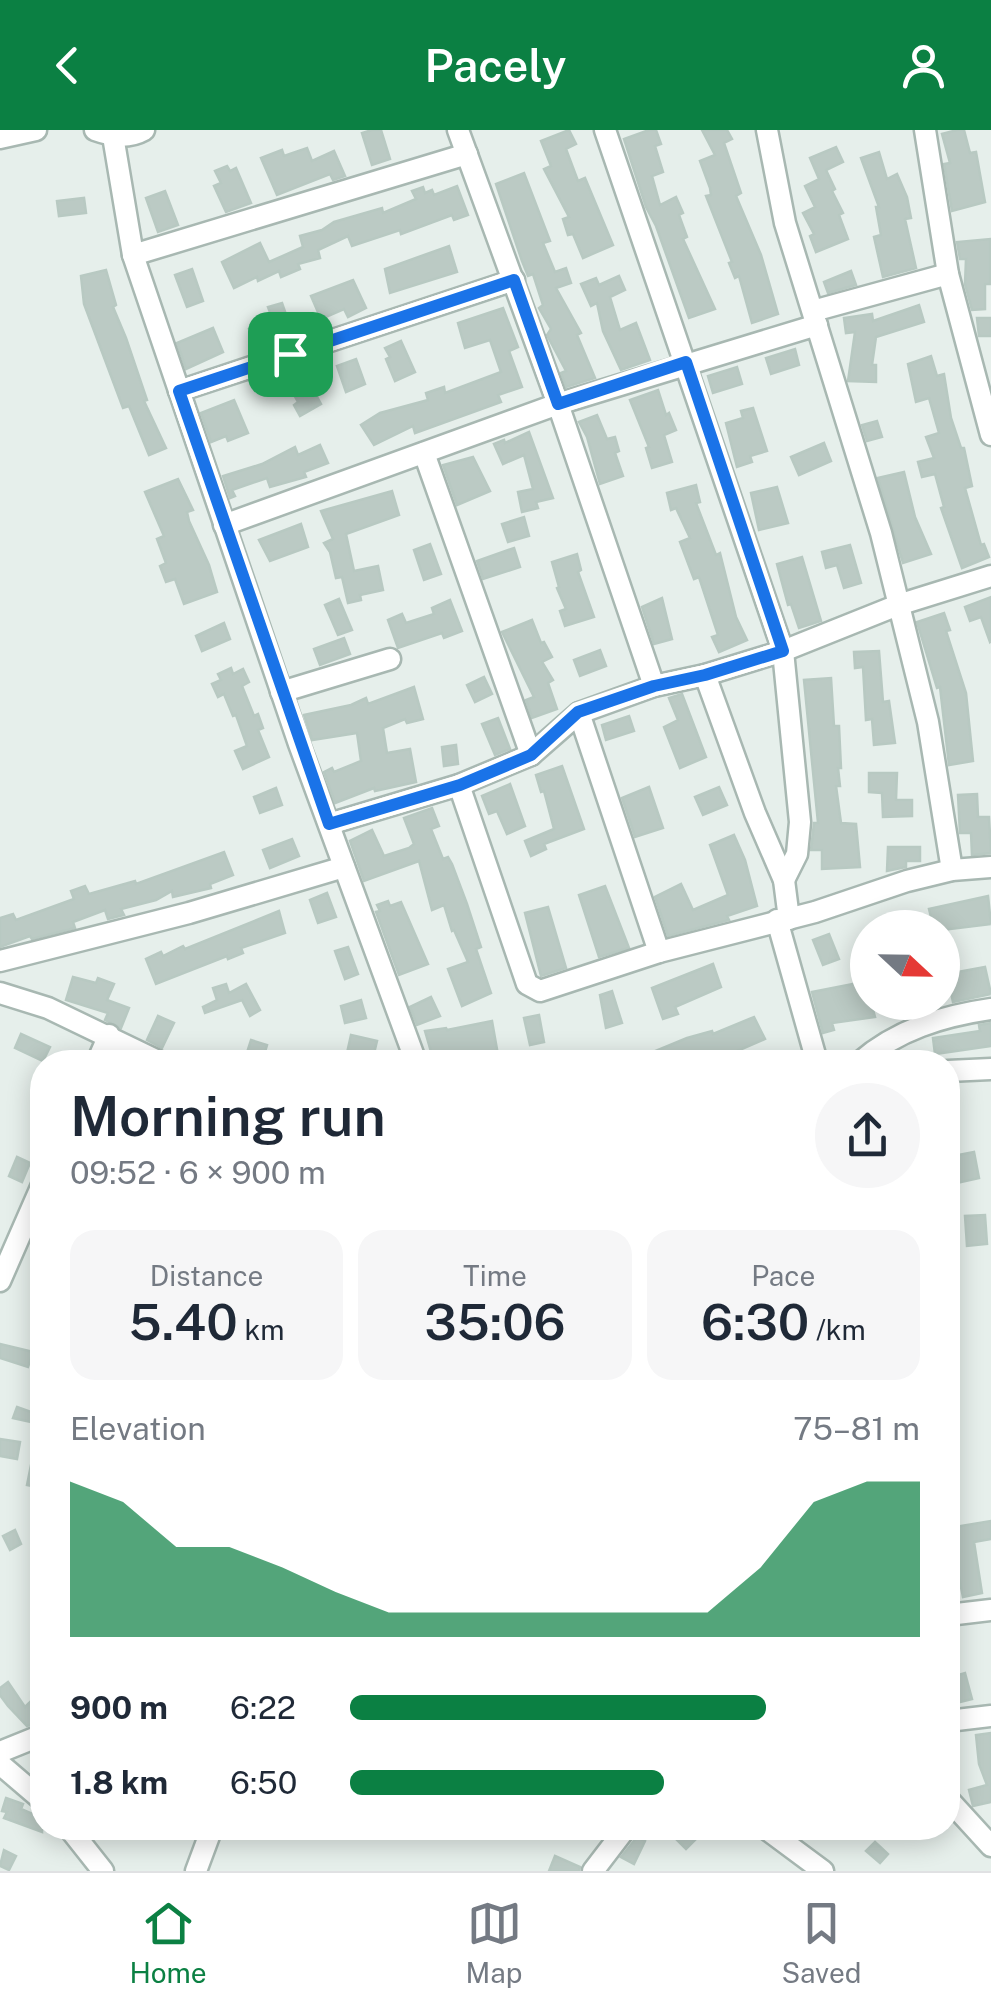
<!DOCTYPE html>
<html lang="en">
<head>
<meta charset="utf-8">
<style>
	body { margin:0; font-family:"Public Sans",sans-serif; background:#f6f6f7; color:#1f2937; height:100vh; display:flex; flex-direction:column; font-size:38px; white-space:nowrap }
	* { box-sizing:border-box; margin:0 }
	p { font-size:32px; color:#747a83 }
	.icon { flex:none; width:55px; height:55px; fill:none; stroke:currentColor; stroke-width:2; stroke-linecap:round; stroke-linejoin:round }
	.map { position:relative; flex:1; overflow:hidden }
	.drawer { position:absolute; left:30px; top:920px; width:930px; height:790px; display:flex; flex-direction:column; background:#fff; border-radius:40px; box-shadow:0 5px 25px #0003 }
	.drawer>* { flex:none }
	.needle { width:65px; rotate:112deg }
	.fabs { position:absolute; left:850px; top:780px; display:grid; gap:20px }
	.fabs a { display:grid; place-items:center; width:110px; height:110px; border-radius:50%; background:#fff; box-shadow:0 5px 25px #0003; font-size:50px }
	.pin { position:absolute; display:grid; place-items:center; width:85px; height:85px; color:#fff; margin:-42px; border-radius:20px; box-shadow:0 5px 15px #0006 }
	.round { display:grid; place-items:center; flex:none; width:105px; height:105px; border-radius:52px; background:#f6f6f7 }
	.headline { display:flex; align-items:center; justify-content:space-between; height:170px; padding:0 40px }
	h1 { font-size:55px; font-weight:600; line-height:75px }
	.figures { display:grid; grid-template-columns:repeat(3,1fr); gap:15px; height:170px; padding:10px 40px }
	.figures div { display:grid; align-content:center; border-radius:25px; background:#f6f6f7; text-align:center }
	.figures b { font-size:50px; font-weight:600 }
	.figures small { font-size:28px; font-weight:400 }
	.figures p { font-size:28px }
	.chart { height:280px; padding:20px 40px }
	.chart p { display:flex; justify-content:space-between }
	.chart svg { width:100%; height:180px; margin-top:10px; fill:#0b8043; opacity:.7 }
	ul { padding:0 40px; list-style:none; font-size:32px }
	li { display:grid; grid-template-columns:160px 120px 1fr; align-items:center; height:75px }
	li i { height:25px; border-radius:12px; background:#0b8043 }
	header { display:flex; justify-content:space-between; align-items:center; height:130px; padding:0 40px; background:#0b8043; color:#fff; font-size:45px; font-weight:600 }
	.tabs { display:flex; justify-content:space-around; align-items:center; height:140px; border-top:2px solid #e0e1e3; background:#fff; font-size:28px; color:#747a83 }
	.tabs a { display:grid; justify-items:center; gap:5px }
	.tabs .active { color:#0b8043 }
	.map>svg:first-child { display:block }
</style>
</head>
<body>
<header><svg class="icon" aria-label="back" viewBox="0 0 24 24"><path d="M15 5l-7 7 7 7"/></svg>Pacely<svg class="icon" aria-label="person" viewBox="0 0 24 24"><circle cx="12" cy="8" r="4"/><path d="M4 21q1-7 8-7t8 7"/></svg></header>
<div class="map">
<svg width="991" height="1741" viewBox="0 0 991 1741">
	<rect width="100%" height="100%" fill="#e6efeb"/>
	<g fill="#bbcac4" stroke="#b8c9c2" stroke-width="2.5">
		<path d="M372,0H381L390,29L372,35L362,3Z"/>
		<path d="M569,0L576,14L566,19L578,51L585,48L613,115L583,128L573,104L568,105L563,89L569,87L544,39L551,36L541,11Z"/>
		<path d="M649,0H656L661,14L655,16L663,42L652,46L660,75L676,67L683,83L679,85L687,107L683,109L715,179L689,188L656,96L646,77L624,9Z"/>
		<path d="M702,0H727L732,9L724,13L741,63L736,66L761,125L778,184L752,193L739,146L735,148L729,133L732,132L706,66L711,65L710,58L700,31L715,25Z"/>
		<path d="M957,0H964L970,23L976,22L985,72L952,81L944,34L950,33L942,4Z"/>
		<path d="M836,17L843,32L826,40L835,59L832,61L843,83L839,85L848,109L816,122L810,106L814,104L803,83L815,77L805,56L819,49L810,28Z"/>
		<path d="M307,18L312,31L334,21L345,46L333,50L330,44L277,65L261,28L282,20L284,26Z"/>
		<path d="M879,22L887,49L897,44L907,67L911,88L905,89L916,138L883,147L874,107L881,105L876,77H879L861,28Z"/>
		<path d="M227,36L230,41L236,38L251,73L226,82L214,56L221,53L215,41Z"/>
		<path d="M524,43L550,111L543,113L555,142L566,138L571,153L556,158L581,203L577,205L595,248L566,257L561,243L566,241L547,205L551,199L539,178L543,175L533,144L528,146L522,131L496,54Z"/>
		<path d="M457,56L468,85L454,90L452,85L401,104L400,100L352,116L348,106L318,120L320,128L298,134L300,139L281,147L279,141L258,151L257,147L234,158L222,132L260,113L269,132L303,117L300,106L322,100L334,92L382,78L383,83L416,69L412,61L423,57L425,63L432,60L434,65Z"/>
		<path d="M165,61L178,95L158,102L146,68Z"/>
		<path d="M84,68L86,83L59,86L57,71Z"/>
		<path d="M990,109V154H985V179L972,180L965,154L966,129H960L957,112Z"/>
		<path d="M449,116L457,142L390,163L385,139Z"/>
		<path d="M192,139L203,171L187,177L175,145Z"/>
		<path d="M106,140L116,175L113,177L126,208L147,270L144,271L166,318L149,325L129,276L123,278L84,174L81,146Z"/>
		<path d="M851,141L856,155L828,163L824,152Z"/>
		<path d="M619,146L625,160L610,167L620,200L636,193L650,230L621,240L603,201L597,173L591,176L581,154L596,148L599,155Z"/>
		<path d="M353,150L366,178L348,187L344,179L321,189L311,166Z"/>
		<path d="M282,173L292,202L255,216L249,199L273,190L268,177Z"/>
		<path d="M919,175L924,192L876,207L872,235H876V252L848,251L855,202L846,203L844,188L872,184L873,191Z"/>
		<path d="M503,178L518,217L509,221L522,257L498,265L501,272L415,303L413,296L374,315L361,295L380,283L428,270L426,263L444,257L445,263L501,242L490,210L465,218L458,193Z"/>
		<path d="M977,188H991V206H979Z"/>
		<path d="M213,198L223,222L186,239L177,213Z"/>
		<path d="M401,211L415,242L395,251L386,229L390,227L385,218Z"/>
		<path d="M795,219L799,235L771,244L766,228Z"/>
		<path d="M931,226L937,246L944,244L951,288L961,318H964L972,356L965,358L981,415L984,414L989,427L962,438L941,378L944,377L935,344L922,347L918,332L934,328L926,307L939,303L929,268L916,272L908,234Z"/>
		<path d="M356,229L365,254L346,262L337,236Z"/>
		<path d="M737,237L742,254L713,263L708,246Z"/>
		<path d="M305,245L321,274L300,286L294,275L298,272L288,254Z"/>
		<path d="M658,260L666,285L669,283L676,300L664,305L672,332L652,338L646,318L649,317L630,270Z"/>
		<path d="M234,270L248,303L228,311L226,306L211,312L201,283Z"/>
		<path d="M753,278L767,321L750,326L752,332L737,337L726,293L743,288L741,281Z"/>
		<path d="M597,285L607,309L615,307L619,321L615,323L623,346L600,354L587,307L579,292Z"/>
		<path d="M877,291L882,307L867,311L862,295Z"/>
		<path d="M529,302L553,368L536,372L538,378L522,382L518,362L533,359L524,325L503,334L494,314L504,310L505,313Z"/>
		<path d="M824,313L831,331L799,345L791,327Z"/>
		<path d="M320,315L328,333L304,342L306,347L270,357L267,348L232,360L235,366L230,368L223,346L262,334L295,317L298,325Z"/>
		<path d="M473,327L490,361L457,375L443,335Z"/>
		<path d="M904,342L915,387L931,424L903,433L878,348Z"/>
		<path d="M178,349L193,380L187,382L189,391L209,435L217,462L184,474L175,449L166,452L160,436L166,433L157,409L164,406L145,362Z"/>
		<path d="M696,355L700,372L696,373L716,425L720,423L736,487L747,510L719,522L712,507L718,505L699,447L694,449L680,412L690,408L676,378L671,380L667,363Z"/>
		<path d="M777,357L788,393L759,400L751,363Z"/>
		<path d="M392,361L399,385L346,404L354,441L378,436L383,460L360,465L361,470L348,473L342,447L336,448L330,422L324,413L333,409L321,381Z"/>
		<path d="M524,387L529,406L508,412L502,394Z"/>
		<path d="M301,394L308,417L270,431L259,410Z"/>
		<path d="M430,414L441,444L424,450L414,420Z"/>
		<path d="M850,415L861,453L844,458L837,435L826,438L822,422Z"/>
		<path d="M514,418L520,437L483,449L477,431Z"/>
		<path d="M577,424L581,440L578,442L594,487L565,496L560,481L566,479L557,458L559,457L552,432Z"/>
		<path d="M802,427L821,491L799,498L791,474L788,475L777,434Z"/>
		<path d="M991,467V511L990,512L981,487L970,491L965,477Z"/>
		<path d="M662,468L672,509L654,514L642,477Z"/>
		<path d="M339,469L352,500L338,505L325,475Z"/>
		<path d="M450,470L462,501L444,508L442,503L398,518L388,490L402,484L406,493L434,484L432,478Z"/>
		<path d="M944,483L950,500L946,501L966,563L973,631L949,635L940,557L937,558L917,492Z"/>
		<path d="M532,490L541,513L544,512L552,527L542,532L553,550L548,553L557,579L532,588L526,570L534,567L502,502Z"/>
		<path d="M224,493L230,509L202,521L196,506Z"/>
		<path d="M344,508L350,524L320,535L314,519Z"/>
		<path d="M600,520L606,536L580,546L574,530Z"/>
		<path d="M879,521L883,572L889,571L895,613L874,615L872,589L866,590L863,537L855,538L854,522Z"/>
		<path d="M231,538L233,544L243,539L249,552L242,556L254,586L258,584L263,598L258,600L269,627L243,639L235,621L247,616L236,585L233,586L224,564L218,567L212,554L221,550L218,544Z"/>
		<path d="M484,547L492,564L475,572L467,555Z"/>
		<path d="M831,548L834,596H839L841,638H838L840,656H836L841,693L856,694L860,737L822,739V720H811L814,693H818L804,550Z"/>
		<path d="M414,557L423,589L407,593L405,589L383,598L387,623L410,619L416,652L375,661L374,658L335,673L324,642L332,638L334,642L361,631L357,603L312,610L304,585L351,575L366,568L368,574Z"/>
		<path d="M682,564L706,627L680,638L664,597L678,590L669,568Z"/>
		<path d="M629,586L634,601L606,610L602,595Z"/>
		<path d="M498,588L510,619L495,625L482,594Z"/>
		<path d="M456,615L458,634L444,636L442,617Z"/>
		<path d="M562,636L584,699L544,714L546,719L531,726L525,711L554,699L544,661L541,662L536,645Z"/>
		<path d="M869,643H897L896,670H912V686L883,687L882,663L869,662Z"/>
		<path d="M510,654L525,696L507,704L497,681L489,684L482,666Z"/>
		<path d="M649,657L663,698L635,707L622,668Z"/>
		<path d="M719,657L727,675L703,685L695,667Z"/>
		<path d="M276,658L282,675L260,683L254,667Z"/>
		<path d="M977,664L978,687H989L991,723L972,725L971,703H960L958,665Z"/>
		<path d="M432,678L439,696L431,699L443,729L448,727L452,734L467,774L481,817L476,819L491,863L462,876L448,839L468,832L454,800L452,801L444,775L432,780L419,731L364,751L350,711L372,700L384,726L409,718L414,714L404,688Z"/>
		<path d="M734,705L745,730L757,776L727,786L729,790L668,806L655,767L681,754L693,780L728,765L710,715Z"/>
		<path d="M292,709L299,726L270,738L263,720Z"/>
		<path d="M888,717H920V731H906V737L887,741Z"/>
		<path d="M224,722L233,745L210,754L211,758L173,767L172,761L156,770L121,779L124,785L108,789L105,780L73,792L75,798L32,809L30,806L0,817V788L13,784L16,790L74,769L71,761L85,756L89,764L135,751L136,754Z"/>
		<path d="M605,756L629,818L599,827L579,765Z"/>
		<path d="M327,763L336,787L318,793L310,770Z"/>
		<path d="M988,766L991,794L942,800L903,798V793L931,787L929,779Z"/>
		<path d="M388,771L390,776L401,772L428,834L399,845L376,782L380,781L377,775Z"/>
		<path d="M548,777L566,838L541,846L525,783Z"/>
		<path d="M279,781L285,803L241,818L243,823L228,829L227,826L156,854L146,829L161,822L163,826L183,816L185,819Z"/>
		<path d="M829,804L839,829L823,835L813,810Z"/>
		<path d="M348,817L358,844L345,849L335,821Z"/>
		<path d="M713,834L721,857L675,877L678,884L663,889L652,858Z"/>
		<path d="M985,837L991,864L953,872L947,844Z"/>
		<path d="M73,847L96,853L98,848L114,854L107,870L129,878L121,898L105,890L108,883L66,870Z"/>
		<path d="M868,851V872H871L875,887L832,893L834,900L823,903L812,862Z"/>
		<path d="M226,854L229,863L246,854L260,880L250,886L242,870L205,883L203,877L217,870L213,858Z"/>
		<path d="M612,861L622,893L606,898L600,865Z"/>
		<path d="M431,867L440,886L417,895L410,877Z"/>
		<path d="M361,870L366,888L345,893L341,876Z"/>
		<path d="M539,885L544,912L530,915L524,888Z"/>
		<path d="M158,886L174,893L162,918L147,910Z"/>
		<path d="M754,887L765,909L712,932H629L687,908L712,901L713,904Z"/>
		<path d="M492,891L498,925L461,932L459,925L434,932L425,901L446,898L447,900Z"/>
		<path d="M991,893V916L935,924L933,908L980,901L979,895Z"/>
		<path d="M21,904L50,917L43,931L15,918Z"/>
		<path d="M351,905L377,911L372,932H345Z"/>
		<path d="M251,910L267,915L262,932H244Z"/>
		<path d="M974,1022L979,1048L948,1055V1027Z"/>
		<path d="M17,1027L30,1033L22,1052L9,1046Z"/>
		<path d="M985,1085L987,1114L967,1116L965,1086Z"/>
		<path d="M0,1214L33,1222L28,1237L0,1228Z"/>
		<path d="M17,1277L34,1283L31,1292L13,1288Z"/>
		<path d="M0,1309L20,1312L17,1329L0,1326Z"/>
		<path d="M32,1330L42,1333V1358L27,1355Z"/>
		<path d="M991,1391V1409L974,1412L982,1463L963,1467L949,1398Z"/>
		<path d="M15,1400L21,1414L10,1420L3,1406Z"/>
		<path d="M965,1543L972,1569L952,1574L948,1548Z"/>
		<path d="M8,1552L25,1577L30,1572L42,1586L38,1592L27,1596L8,1576L0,1565V1558Z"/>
		<path d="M991,1603V1672L973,1676L969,1660L987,1655L979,1634L976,1605Z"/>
		<path d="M6,1668L23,1674L21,1679L42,1688V1702L4,1688L7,1682L2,1681Z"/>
		<path d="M685,1698L696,1709L686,1719L675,1708Z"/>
		<path d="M637,1707L645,1711L634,1734L621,1727Z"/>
		<path d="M875,1712L888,1724L880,1733L866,1721Z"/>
		<path d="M4,1720L16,1726L9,1740L0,1736Z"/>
		<path d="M555,1726L580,1737L579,1741H549Z"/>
	</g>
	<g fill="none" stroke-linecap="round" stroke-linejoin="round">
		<g stroke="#a8b8b2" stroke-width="25">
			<g id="minor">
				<path d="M95,0C112,6 128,9 144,0"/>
				<path d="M458,0L558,274L654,556"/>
				<path d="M605,0L783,521L800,692L797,724L784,750"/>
				<path d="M767,0L785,93L881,403L928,592L952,740"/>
				<path d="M925,0L948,144L991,305"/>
				<path d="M113,6L133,125L299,614L416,932"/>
				<path d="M0,8L36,0"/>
				<path d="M133,125L467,24"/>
				<path d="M813,181L948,144"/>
				<path d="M179,261L514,150"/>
				<path d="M424,323L531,625"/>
				<path d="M224,395L558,274L817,195"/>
				<path d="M705,545L755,683L784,750L789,789"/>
				<path d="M281,562L390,529"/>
				<path d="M579,583L659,822"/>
				<path d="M459,655L527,854L540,861L659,822L815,782L907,751L952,740L991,737"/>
				<path d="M329,694L459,655L531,625L579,583L654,556L705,545L783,521L898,475L991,446"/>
				<path d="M777,790L817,932"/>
				<path d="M0,831L189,783L344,737"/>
				<path d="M0,863L48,878L160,932"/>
				<path d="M97,932L109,905"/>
				<path d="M860,932C897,900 942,886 991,879"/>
				<path d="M948,941L991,939"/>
				<path d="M0,1151L42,1055"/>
				<path d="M948,1485L991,1480"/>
				<path d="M948,1591L991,1586"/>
				<path d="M0,1622L42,1605"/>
				<path d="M0,1634L42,1670"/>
				<path d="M948,1669L991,1716"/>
				<path d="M69,1698L103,1741"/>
				<path d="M765,1698L823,1741"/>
				<path d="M196,1741L212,1698"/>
				<path d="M593,1741L626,1698"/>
			</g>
		</g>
		<use href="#minor" stroke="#fff" stroke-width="20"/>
	</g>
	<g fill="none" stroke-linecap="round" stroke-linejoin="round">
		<g stroke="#fff" stroke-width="20">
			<path id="route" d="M514,150L558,274L686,232L783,521L705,545L654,556L578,582L531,625L460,655L329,694L179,261Z"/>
		</g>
		<use href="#route" stroke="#1a73e8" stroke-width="12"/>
	</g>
</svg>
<div class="fabs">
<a><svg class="needle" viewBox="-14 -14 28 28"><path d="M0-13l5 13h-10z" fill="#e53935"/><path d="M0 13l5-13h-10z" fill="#747a83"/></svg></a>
</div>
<div class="pin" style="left:290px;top:224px;background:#1e9e55"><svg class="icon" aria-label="arrive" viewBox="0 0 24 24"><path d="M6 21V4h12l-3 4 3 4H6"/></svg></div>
<section class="drawer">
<div class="headline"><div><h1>Morning run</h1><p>09:52 · 6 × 900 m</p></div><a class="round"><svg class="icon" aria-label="share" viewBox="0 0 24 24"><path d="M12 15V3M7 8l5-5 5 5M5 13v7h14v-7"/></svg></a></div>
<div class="figures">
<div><p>Distance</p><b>5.40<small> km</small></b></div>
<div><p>Time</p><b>35:06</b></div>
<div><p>Pace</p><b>6:30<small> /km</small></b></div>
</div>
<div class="chart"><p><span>Elevation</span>75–81 m</p>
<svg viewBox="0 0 160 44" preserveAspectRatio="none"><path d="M0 44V6L10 11L20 22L30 22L40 27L50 33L60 38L70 38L80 38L90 38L100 38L110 38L120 38L130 27L140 11L150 6L160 6V44z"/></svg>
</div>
<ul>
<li><b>900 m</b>6:22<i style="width:73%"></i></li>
<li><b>1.8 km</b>6:50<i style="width:55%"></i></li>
</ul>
</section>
</div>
<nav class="tabs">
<a class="active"><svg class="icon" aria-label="home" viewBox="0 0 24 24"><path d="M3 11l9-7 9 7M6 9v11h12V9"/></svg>Home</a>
<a><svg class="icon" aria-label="map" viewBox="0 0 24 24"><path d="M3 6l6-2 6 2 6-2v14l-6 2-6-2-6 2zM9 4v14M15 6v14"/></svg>Map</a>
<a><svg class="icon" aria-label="saved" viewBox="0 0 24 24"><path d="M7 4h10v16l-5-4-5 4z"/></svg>Saved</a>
</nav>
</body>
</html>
